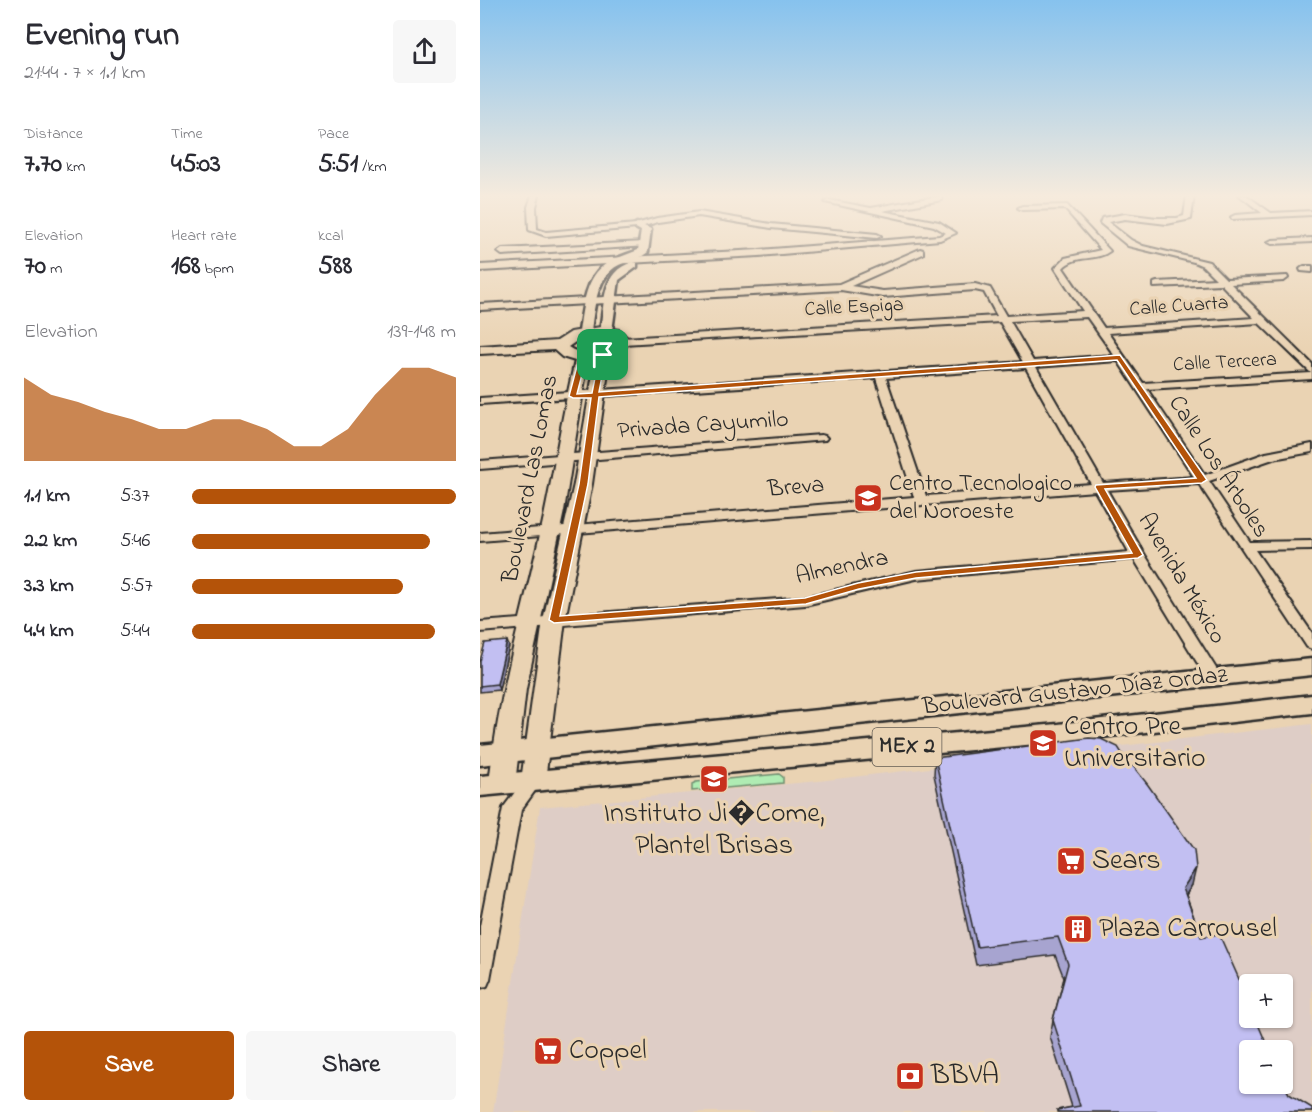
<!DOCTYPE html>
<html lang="en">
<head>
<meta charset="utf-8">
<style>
	body { margin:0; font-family:"Indie Flower",sans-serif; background:#f7f7f7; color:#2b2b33; height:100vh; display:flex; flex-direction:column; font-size:22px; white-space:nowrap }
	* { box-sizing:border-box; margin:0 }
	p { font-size:20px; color:#7c7c81 }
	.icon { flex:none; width:33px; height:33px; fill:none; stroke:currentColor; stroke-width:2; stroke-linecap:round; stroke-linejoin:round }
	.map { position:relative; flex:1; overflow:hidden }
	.panel { display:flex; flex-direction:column; background:#fff; width:480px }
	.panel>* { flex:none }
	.controls { position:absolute; left:759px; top:974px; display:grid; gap:12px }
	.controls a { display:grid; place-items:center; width:54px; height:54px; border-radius:6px; background:#fff; box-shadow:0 2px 4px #0004; font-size:30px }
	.pin { position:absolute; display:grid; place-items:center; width:51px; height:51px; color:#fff; margin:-26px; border-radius:12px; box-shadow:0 3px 9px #0006 }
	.round { display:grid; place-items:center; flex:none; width:63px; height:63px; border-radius:6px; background:#f7f7f7 }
	.overview { display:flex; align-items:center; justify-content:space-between; height:102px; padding:0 24px }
	h1 { font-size:33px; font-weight:700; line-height:45px }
	.figures { display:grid; grid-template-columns:repeat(3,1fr); gap:9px; height:102px; padding:6px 24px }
	.figures div { display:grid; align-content:center }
	.figures b { font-size:26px; font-weight:700 }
	.figures small { font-size:16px; font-weight:400 }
	.figures p { font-size:16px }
	.chart { height:168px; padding:12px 24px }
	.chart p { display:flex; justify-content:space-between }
	.chart svg { width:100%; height:108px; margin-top:6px; fill:#b45309; opacity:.7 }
	.action { display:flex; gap:12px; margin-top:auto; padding:12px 24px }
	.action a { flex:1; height:69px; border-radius:6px; background:#b45309; color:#fff; font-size:24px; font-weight:700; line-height:69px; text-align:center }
	.action a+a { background:#f7f7f7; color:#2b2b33 }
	ul { padding:0 24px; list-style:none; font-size:20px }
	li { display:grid; grid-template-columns:96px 72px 1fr; align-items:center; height:45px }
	li i { height:15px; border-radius:8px; background:#b45309 }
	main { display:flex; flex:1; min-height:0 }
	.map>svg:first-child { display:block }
</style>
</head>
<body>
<main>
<section class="panel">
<div class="overview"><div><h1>Evening run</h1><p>21:44 · 7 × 1.1 km</p></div><a class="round"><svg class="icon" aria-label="share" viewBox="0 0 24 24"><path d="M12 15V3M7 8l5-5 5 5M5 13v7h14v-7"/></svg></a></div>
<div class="figures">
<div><p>Distance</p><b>7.70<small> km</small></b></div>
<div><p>Time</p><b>45:03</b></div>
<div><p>Pace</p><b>5:51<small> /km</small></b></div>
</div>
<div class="figures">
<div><p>Elevation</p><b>70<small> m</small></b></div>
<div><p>Heart rate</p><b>168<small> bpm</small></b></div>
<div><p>kcal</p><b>588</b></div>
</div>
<div class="chart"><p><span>Elevation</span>139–148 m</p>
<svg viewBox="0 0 160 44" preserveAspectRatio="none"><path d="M0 44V10L10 17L20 20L30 24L40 27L50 31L60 31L70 27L80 27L90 31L100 38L110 38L120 31L130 17L140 6L150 6L160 10V44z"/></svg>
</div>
<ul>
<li><b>1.1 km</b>5:37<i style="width:100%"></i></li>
<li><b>2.2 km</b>5:46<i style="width:90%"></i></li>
<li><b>3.3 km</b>5:57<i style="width:80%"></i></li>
<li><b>4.4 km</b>5:44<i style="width:92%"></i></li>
</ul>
<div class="action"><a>Save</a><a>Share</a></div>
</section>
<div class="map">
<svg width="832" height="1112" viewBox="0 0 832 1112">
	<rect width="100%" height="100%" fill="#ead3b3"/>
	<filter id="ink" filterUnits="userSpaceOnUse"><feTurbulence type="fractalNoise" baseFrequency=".0167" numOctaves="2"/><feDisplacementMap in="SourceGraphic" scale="12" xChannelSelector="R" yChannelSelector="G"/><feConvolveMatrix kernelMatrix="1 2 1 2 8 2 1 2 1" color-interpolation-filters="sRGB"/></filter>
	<g filter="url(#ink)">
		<path fill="#decdc6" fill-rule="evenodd" d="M832,724V1112H13L60,807L338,781ZM770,984H802V1017H770ZM770,1050H802V1083H770Z"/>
		<path fill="#afecb3" stroke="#6d8c6f" stroke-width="1.5" d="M299,774L303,777V783L212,791V784L216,782Z"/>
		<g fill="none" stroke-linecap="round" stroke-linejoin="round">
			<g stroke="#2b2b2b" stroke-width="4">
				<g id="minor">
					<path d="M52,195H59L56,207L57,229L66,232L156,224L177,218L219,212L291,224L397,234L401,236L397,238L291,228L219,216L178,222L157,228L66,236L49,230L48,207Z"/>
					<path d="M707,195H714L711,219L687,224L645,219L628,222L651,240L663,246L729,262L746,279L807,276L808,278L804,281L751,284L832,364V379L667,389L725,475L786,453L832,444V452L793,459L729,481L770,542L832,541V549L775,550L832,633V649L827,647L719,484L627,490L665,555L742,678L739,682H729L654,559L436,579L325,605L0,632V622L325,597L436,571L649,552L615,491L0,541V533L434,497L396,378L0,404V398L543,362L520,322L143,344L138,341L143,338L517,316L504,292L495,290L403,297L361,290L0,310V304L359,284L440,249L443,250V254L371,286L403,291L495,284L510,288L526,316L603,311L575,268L585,258L621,250L585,209L542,210L538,208L542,206L587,205L630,251C616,262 595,254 583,268L624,328L774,318L741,284L674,287V283L677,282L736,279L723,266L714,262L648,246L620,223L622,218L645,214L677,218H697L704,216ZM607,317L634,355L553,361L530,321ZM779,323L831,373L663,383L628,333ZM638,361L714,477L623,483L556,367ZM546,368L611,484L446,496L406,378Z"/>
					<path d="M759,195H766L791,213L832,211V215L752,219L751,217L755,215L782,213Z"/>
					<path d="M459,196H462V200L402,211L459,222L476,233L460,240L279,256L0,271V265L279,250L459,236L466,233L454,226L345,202L349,200L391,208Z"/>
					<path d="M832,238V242L792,244L788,242L792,240Z"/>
					<path d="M165,242L169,244L168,246L22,255L18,252L22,249Z"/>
					<path d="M824,266H832V272L821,271L820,269Z"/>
					<path d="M341,435L345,436L347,438L345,440L0,469V461Z"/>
					<path d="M53,775L59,776L62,781L41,810L10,979L7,986L0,988V926L23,808L47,776Z"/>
				</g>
			</g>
			<g stroke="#2b2b2b" stroke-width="5">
				<g id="tertiary">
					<path d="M157,223L171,229L168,252C160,259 148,261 139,265C116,276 114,310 111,332L105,336L101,335L99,332C102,312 105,279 123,266C133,258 147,255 158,250L161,231L152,226Z"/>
					<path d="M153,262L157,263V267L139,280L132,331L130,334H122L120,331C125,303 121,271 153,262Z"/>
				</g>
			</g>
			<g stroke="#2b2b2b" stroke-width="4">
				<path id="secondary" d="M120,327L140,330L150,341L143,350L130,358L112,484L85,620L65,781L62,788L53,790L44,788L41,781L63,620L94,484L115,362H109L105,379L84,511L46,689L35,784L31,791L22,793L13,791L9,784C18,697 42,615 61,530C74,474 81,417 95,361L82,357L74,350L0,354V346L77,341L91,332ZM126,335L135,341C123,354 103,357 88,347L101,338Z"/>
			</g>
			<g stroke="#2b2b2b" stroke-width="5">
				<g id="primary">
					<path d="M832,659V675L0,765V745Z"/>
					<path d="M832,695V713L578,742L0,796V776L578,724Z"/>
				</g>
			</g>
			<use href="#minor" fill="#ead3b3" fill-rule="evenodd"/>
			<use href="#tertiary" fill="#ead3b3" fill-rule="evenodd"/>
			<use href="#secondary" fill="#ead3b3" fill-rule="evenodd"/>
			<use href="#primary" fill="#ead3b3" fill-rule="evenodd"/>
		</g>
		<g fill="#a7a4d0" stroke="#2b2b2b" stroke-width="1.5">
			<path d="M29,646L19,690L0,692V661Z"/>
			<path d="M455,758L712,885L706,895L721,937L809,1094L832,1112H577V1110L592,1107L570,1037L573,1020L584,978L575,955L496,965L454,775Z"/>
		</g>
		<g fill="#8886a9" stroke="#2b2b2b" stroke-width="1.5">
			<path d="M27,641L29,646L19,690L17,684Z"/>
			<path d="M716,868L712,885L699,906L703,888Z"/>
		</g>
		<g fill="#c2bff2" stroke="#2b2b2b" stroke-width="1.5">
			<path d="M27,641L17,684L0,686V661L5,643Z"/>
			<path d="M609,738L621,739L638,747L650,766H653L668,785L714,850L716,868L703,888L721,937L739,934L770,1004V1017H775L789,1050H770V1083H802V1080L809,1094L832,1108V1112H578L577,1110L600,1106L573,1020L588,964L578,937L497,947L455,758Z"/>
		</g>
	</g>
	<linearGradient id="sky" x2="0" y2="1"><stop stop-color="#86c2ee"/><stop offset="0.56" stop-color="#f6ebdd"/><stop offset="1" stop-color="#f6ebdd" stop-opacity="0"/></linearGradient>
	<rect width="832" height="350" fill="url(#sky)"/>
	<path fill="#b45309" stroke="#fff" stroke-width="1.5" fill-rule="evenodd" d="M123,353L126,355L119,392L640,355L727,480L722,483L625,489L663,555L658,558L436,578L379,589L326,604L74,623L69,620L99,484L111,398H93L89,396L100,355ZM119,358L112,393L97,394L106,359ZM637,360L716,478L616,485L615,487L652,553L436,572L378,583L325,598L80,616L108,484L119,397Z"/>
	<defs>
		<g id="university-square" transform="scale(1.5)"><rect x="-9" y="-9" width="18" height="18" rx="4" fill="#c8321e" stroke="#ead3b3"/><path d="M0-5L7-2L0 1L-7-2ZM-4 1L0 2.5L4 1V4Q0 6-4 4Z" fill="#fff"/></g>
		<g id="supermarket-square" transform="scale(1.5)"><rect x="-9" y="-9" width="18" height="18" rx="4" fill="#c8321e" stroke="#ead3b3"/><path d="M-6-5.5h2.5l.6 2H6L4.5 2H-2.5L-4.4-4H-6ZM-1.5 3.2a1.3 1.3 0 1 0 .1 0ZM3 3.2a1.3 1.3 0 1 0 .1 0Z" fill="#fff"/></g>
		<g id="building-square" transform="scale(1.5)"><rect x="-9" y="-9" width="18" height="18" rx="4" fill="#c8321e" stroke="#ead3b3"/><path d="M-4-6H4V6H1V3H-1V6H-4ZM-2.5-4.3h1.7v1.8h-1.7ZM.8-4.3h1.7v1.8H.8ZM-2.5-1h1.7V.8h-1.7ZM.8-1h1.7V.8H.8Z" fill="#fff"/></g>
		<g id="bank-square" transform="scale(1.5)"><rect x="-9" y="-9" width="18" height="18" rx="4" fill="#c8321e" stroke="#ead3b3"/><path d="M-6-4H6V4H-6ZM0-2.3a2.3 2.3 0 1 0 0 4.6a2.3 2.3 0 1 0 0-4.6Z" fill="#fff"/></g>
	</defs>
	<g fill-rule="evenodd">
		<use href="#university-square" x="388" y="498"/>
		<use href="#university-square" x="563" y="743"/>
		<use href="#university-square" x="234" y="779"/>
		<use href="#supermarket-square" x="591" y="861"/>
		<use href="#building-square" x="598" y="929"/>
		<use href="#supermarket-square" x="68" y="1051"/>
		<use href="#bank-square" x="430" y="1076"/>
	</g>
	<g text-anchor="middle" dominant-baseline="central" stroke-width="6" stroke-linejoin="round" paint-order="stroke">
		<g font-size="20" fill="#2b2b2b" stroke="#ead3b3">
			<text transform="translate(699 307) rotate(-4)">Calle Cuarta</text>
			<text transform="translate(374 308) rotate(-3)">Calle Espiga</text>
			<text transform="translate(745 363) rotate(-3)">Calle Tercera</text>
		</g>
		<rect fill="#ead3b3" stroke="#645d54" stroke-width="1.5" x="392.5" y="728" width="69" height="38" rx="4.5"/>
		<g font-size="22" font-weight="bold" fill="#2b2b2b">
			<text x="427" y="747">MEX 2</text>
		</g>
		<g font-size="24" fill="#2b2b2b" stroke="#ead3b3">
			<text transform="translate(223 426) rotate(-4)">Privada Cayumilo</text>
			<text transform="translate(738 467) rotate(57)">Calle Los Árboles</text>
			<text transform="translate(51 479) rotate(-79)">Boulevard Las Lomas</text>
			<text transform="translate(316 488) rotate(-5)">Breva</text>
			<text transform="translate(362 568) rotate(-12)">Almendra</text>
			<text transform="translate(701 579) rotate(59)">Avenida México</text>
			<text transform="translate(595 692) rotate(-6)">Boulevard Gustavo Díaz Ordaz</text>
		</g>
		<g font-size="24" fill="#2b2b2b" stroke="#ead3b3" text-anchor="start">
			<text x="409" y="484">Centro Tecnologico<tspan x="409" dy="28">del Noroeste</tspan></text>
		</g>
		<g font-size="28" fill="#2b2b2b" stroke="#ead3b3" text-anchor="start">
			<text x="584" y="727">Centro Pre<tspan x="584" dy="32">Universitario</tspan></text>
			<text x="234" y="814" text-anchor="middle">Instituto Ji�Come,<tspan x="234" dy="32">Plantel Brisas</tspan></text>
			<text x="612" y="861">Sears</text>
			<text x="619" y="929">Plaza Carrousel</text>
			<text x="89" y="1051">Coppel</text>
			<text x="451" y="1076">BBVA</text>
		</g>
	</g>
</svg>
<div class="controls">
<a>+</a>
<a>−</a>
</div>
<div class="pin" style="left:123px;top:355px;background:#1e9e55"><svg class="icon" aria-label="arrive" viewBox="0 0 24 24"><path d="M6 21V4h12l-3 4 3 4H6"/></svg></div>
</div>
</main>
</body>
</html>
